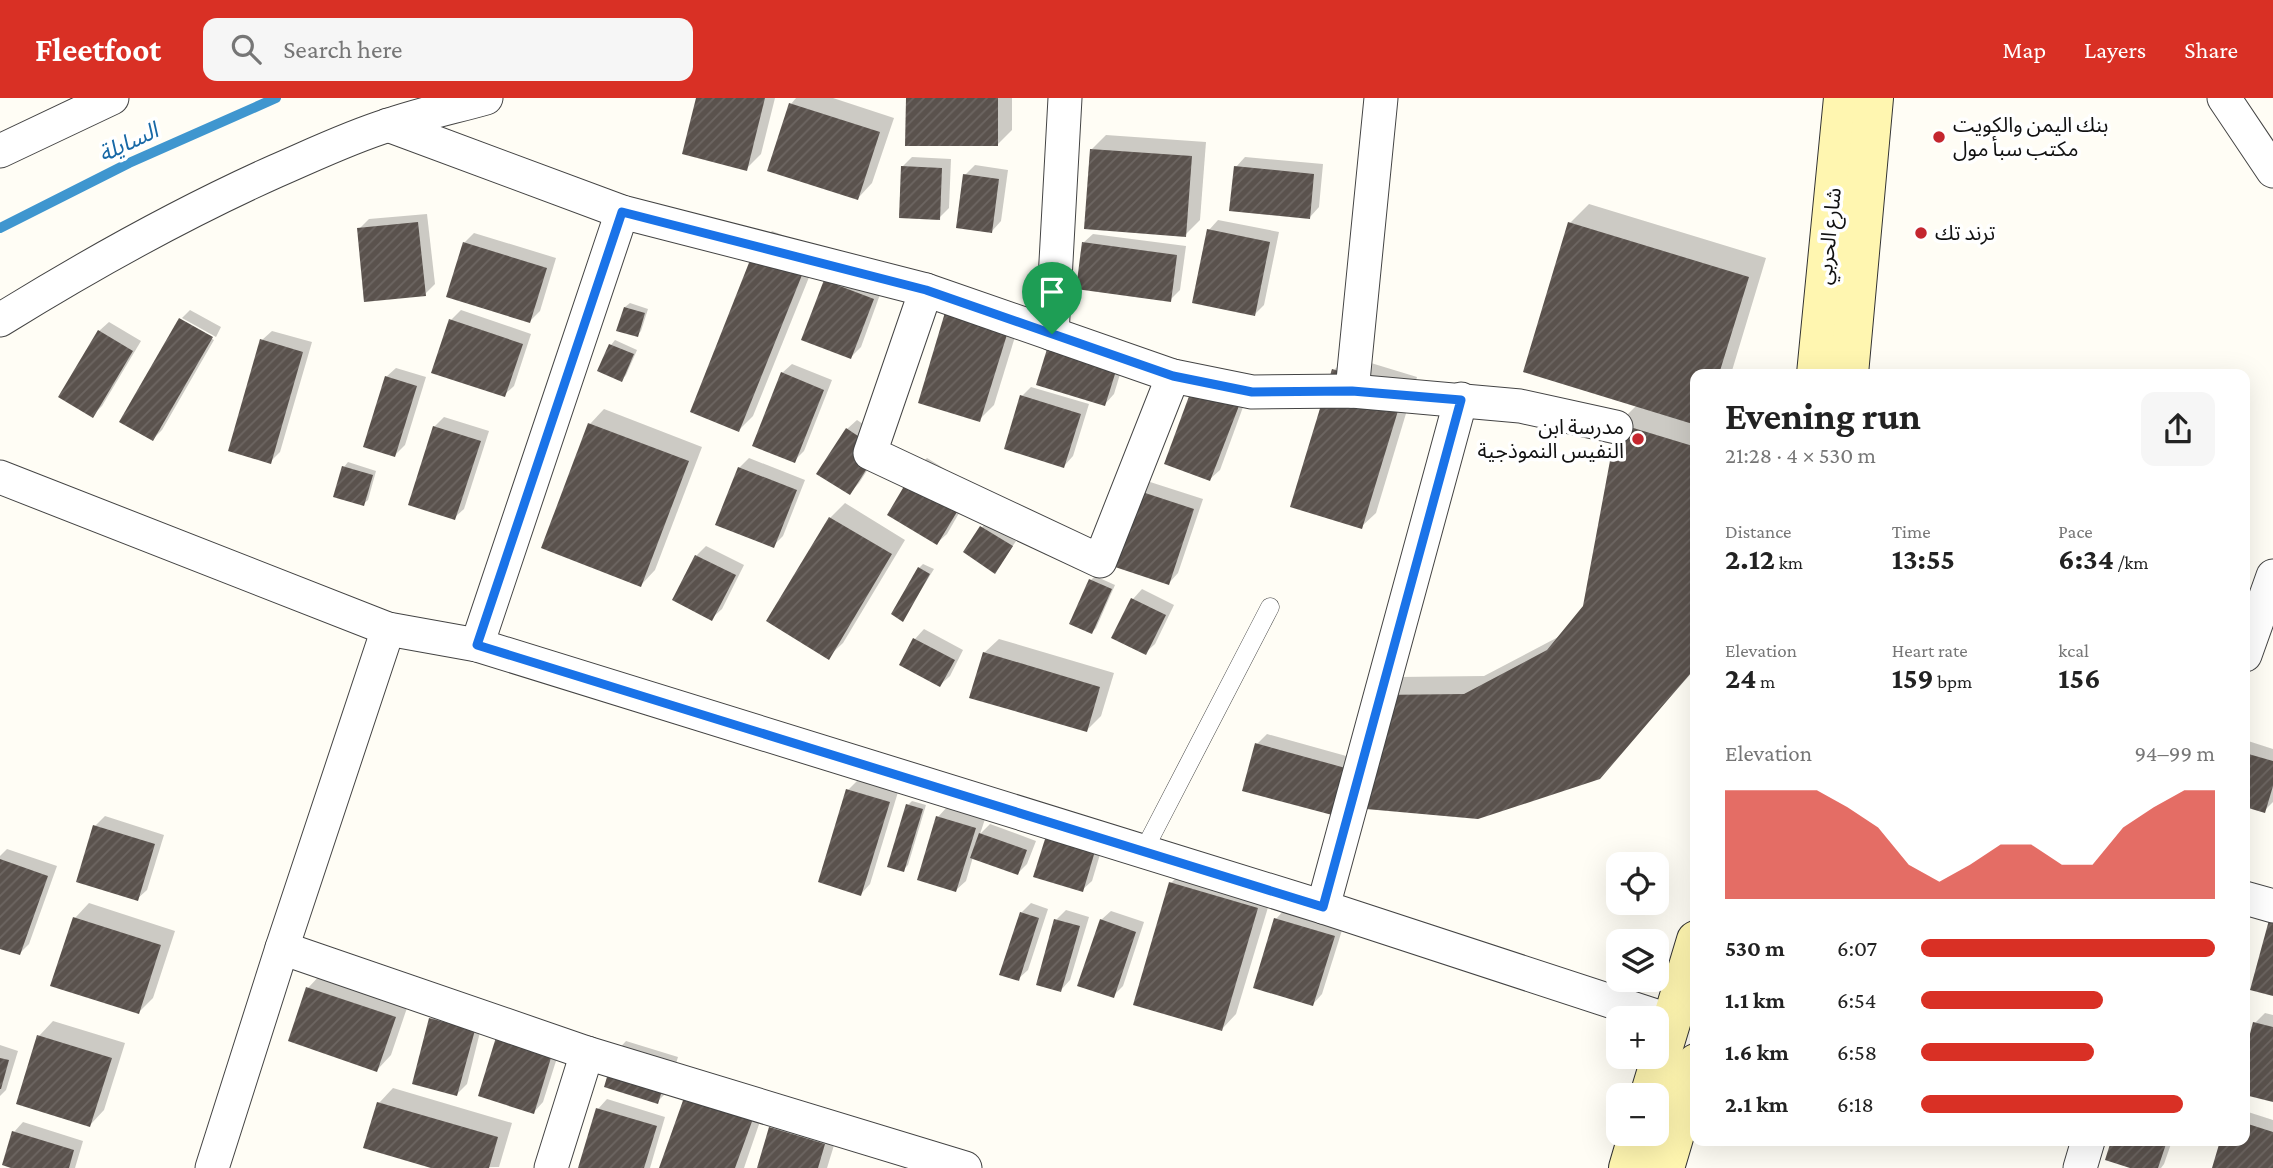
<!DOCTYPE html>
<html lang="en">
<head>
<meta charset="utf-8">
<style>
	body { margin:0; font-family:"Crimson Pro","Noto Sans Arabic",serif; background:#f6f6f6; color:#222; height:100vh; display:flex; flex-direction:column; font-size:26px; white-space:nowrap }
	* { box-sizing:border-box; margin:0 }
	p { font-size:23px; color:#767676 }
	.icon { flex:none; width:38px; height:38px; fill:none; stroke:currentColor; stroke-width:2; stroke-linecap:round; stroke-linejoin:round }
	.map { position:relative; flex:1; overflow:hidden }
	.side { position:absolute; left:1690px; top:271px; width:560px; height:777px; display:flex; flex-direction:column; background:#fff; border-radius:14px; box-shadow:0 7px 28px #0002 }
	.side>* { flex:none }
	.controls { position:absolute; left:1606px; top:754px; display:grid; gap:14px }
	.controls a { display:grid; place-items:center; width:63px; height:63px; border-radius:14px; background:#fff; box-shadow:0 7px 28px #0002; font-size:35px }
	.pin { position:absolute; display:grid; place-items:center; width:60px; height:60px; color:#fff; margin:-72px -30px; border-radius:50% 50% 50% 0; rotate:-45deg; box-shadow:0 0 7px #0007 }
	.pin .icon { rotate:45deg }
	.round { display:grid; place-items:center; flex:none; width:74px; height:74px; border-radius:14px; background:#f6f6f6 }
	.summary { display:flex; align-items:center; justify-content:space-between; height:119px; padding:0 35px }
	h1 { font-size:38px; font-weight:700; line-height:52px }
	.figures { display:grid; grid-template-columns:repeat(3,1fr); gap:10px; height:119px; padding:7px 35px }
	.figures div { display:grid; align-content:center }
	.figures b { font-size:30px; font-weight:700 }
	.figures small { font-size:19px; font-weight:400 }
	.figures p { font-size:19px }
	.chart { height:196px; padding:14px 35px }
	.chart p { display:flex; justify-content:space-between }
	.chart svg { width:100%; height:126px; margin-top:7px; fill:#d93025; opacity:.7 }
	ul { padding:0 35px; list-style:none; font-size:23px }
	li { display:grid; grid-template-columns:112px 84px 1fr; align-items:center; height:52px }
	li i { height:18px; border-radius:9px; background:#d93025 }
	header { display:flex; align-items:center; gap:42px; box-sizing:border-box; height:98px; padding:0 35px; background:#d93025; color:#fff }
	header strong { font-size:33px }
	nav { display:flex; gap:38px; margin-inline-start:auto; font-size:24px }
	.search { width:490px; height:63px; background:#f6f6f6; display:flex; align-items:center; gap:18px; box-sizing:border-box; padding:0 24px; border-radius:14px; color:#767676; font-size:26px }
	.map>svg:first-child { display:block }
</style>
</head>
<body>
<header>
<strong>Fleetfoot</strong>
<div class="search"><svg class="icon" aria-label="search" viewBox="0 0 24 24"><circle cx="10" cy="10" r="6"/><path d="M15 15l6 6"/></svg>Search here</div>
<nav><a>Map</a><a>Layers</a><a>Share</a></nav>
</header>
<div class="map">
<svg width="2273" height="1070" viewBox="0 0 2273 1070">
	<defs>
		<pattern id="building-hatch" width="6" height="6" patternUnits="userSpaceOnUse" patternTransform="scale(1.75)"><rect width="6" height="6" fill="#5a524d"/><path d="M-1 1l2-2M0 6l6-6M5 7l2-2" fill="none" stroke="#6d6662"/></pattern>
	</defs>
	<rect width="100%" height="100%" fill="#fffdf5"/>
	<g fill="#0003">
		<path d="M698,0H775L761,56L746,71Z"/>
		<path d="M796,0H833L894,20L872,85L858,100L791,6Z"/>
		<path d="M907,0H1012V32L997,47Z"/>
		<path d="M1106,37L1206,44L1200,122L1185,137L1091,52Z"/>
		<path d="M912,59L951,61L949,110L939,120L902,69Z"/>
		<path d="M1245,59L1323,66L1319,109L1310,119L1236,69Z"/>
		<path d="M975,67L1008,72L1001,123L992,133L965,77Z"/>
		<path d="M1589,106L1766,160L1731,276H1696V570L1599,679L1357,708L1397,579L1484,578L1562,537L1585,509L1618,326L1637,307L1570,125Z"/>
		<path d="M427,116L435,186L425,196L359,131L369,121Z"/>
		<path d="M1218,122L1279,134L1264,207L1255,216L1209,132Z"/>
		<path d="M772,133L820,152L753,318L739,332L758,148Z"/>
		<path d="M474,135L556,160L540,213L530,223L464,145Z"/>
		<path d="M1093,136L1186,148L1180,192L1170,202L1083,145Z"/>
		<path d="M825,183L882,191L861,249L851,259Z"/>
		<path d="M630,205L648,211L641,233L637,237L625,209Z"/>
		<path d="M190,212L221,229L216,239L182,220Z"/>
		<path d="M461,212L531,236L514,288L504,297L451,222Z"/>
		<path d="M1022,216L994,307L979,322L920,304Z"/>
		<path d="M181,221V223L214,242L162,332L153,341L122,324Z"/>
		<path d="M109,224L141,243L102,308L92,318L99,233Z"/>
		<path d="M272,233L312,244L280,354L270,364L262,242Z"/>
		<path d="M615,242L637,252L626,277L622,282L611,247Z"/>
		<path d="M1128,250L1114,296L1105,306L1038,285Z"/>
		<path d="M1348,258L1417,279L1376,415L1361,429L1334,272Z"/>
		<path d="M792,266L832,282L804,353L794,363L782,275Z"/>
		<path d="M396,270L426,279L405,347L395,357L386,279Z"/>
		<path d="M1031,289L1089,306L1073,358L1064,368L1022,298Z"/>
		<path d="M1250,290L1220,372L1210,381L1166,365Z"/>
		<path d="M604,311L702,349L655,472L641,487L590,326Z"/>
		<path d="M444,319L489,333L464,411L454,420L434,329Z"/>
		<path d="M857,322L887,342L859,385L850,395L847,331Z"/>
		<path d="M749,360L805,382L783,438L773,448L739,370Z"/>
		<path d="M927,360L974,389L947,436L937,445L917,369Z"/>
		<path d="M348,364L376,373L368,402L363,406L344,369Z"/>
		<path d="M1147,383L1203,401L1178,475L1169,485L1114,467Z"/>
		<path d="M845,405L905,442L843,545L828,559L830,420Z"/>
		<path d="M986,424L1016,443L999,469L965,454Z"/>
		<path d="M706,448L744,467L722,511L712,520L675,501L696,458Z"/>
		<path d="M923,466L934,471L903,521L919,470Z"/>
		<path d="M1095,478L1115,487L1096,530L1092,534L1091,482Z"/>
		<path d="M1142,491L1174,507L1155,546L1145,555L1113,540L1133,501Z"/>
		<path d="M924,531L963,552L950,578L940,587L915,541Z"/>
		<path d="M999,541L1114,575L1101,618L1087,632L984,555Z"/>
		<path d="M1267,636L1357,661L1345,706L1257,646Z"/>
		<path d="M2245,642L2273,651V704L2264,713L2245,707Z"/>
		<path d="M858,682L898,694L870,786L861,796L848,692Z"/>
		<path d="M912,703L926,707L908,767L903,772L908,707Z"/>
		<path d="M947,709L985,721L980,736L990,726L1036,743L1027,766L1018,775L973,759L966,783L956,792L938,719Z"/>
		<path d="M105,718L164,737L147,792L137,801L95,728Z"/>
		<path d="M1047,739L1104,743L1092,783L1082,792Z"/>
		<path d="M7,751L57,768L29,846L20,855L0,849V758Z"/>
		<path d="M1185,771L1272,796L1236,916L1222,931L1171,785Z"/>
		<path d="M89,805L175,833L153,900L139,914L75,820Z"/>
		<path d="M1031,805L1048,811L1028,872L1018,881L1021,815Z"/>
		<path d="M1285,811L1343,829L1322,896L1313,906L1276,821Z"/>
		<path d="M1066,812L1089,819L1070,882L1061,892L1056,822Z"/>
		<path d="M1111,813L1144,824L1123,888L1113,898L1101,822Z"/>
		<path d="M322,875L409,904L391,957L377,972L308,890Z"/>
		<path d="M441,911L483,922L467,986L457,996L431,921Z"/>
		<path d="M2265,915L2273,917V1003L2255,925Z"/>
		<path d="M53,923L125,945L104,1012L90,1027L39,938Z"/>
		<path d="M626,943L678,959L667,994L657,1004L617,953Z"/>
		<path d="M562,944L543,1004L534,1014L480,997Z"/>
		<path d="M0,947L18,953L6,992L0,998Z"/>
		<path d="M393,990L512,1025L499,1069L437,1070L379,1005Z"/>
		<path d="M607,1001L665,1019L650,1070H581L598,1011Z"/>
		<path d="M767,1003L744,1070H661Z"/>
		<path d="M2245,1013L2273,1022V1070H2214L2222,1043H2245Z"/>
		<path d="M785,1015L839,1031L827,1070H758L771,1030Z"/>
		<path d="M23,1024L83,1043L75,1070H17L14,1034Z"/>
		<path d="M2113,1043H2172L2164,1066L2161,1070H2136Z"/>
	</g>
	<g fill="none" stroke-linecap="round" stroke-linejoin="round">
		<path stroke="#3f96cf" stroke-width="10" d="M0,130L129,65L276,0"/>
	</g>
	<g fill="url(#building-hatch)">
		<path d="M696,0H765L747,73L682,56Z"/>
		<path d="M906,0H998V48H905Z"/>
		<path d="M789,5L880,34L858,102L767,73Z"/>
		<path d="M1090,51L1192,58L1186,139L1084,131Z"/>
		<path d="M901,68L942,70L940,122L899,120Z"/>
		<path d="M1234,68L1314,76L1310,121L1229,113Z"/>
		<path d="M963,76L999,81L992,135L956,130Z"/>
		<path d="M418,124L426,198L364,204L357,130Z"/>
		<path d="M1568,124L1749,179L1719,276H1696V327L1523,274Z"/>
		<path d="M1207,131L1270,144L1255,218L1192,205Z"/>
		<path d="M463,144L547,170L530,225L446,199Z"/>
		<path d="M1082,144L1177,157L1171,204L1076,191Z"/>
		<path d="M756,147L806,167L739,334L690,314Z"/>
		<path d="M824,182L874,201L851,261L801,242Z"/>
		<path d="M624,209L645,215L638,239L616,233Z"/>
		<path d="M946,211L1009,230L980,324L918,305Z"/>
		<path d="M179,220L213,239L153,343L119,324Z"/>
		<path d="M449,221L523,246L505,299L431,275Z"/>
		<path d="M98,232L133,253L93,320L58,299Z"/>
		<path d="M1051,238L1120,260L1105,308L1036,287Z"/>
		<path d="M260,241L303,254L271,366L228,353Z"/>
		<path d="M609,246L634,256L622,284L597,273Z"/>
		<path d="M1332,271L1404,293L1362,431L1290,409Z"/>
		<path d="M781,274L824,292L795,365L752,348Z"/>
		<path d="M385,278L417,288L395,359L363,349Z"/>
		<path d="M1195,282L1242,300L1210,383L1164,366Z"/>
		<path d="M1020,297L1081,316L1064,370L1004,351Z"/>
		<path d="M588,325L689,363L641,489L541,450Z"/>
		<path d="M1617,325L1696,349V569L1600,681L1478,721L1355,710L1376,597L1464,596L1547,552L1583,508Z"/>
		<path d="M433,328L481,343L455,422L408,407Z"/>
		<path d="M846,330L879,352L850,397L816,376Z"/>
		<path d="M342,368L373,377L364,408L333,399Z"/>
		<path d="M916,368L966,399L937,447L887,417Z"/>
		<path d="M738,369L797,392L774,450L715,427Z"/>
		<path d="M1136,392L1194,411L1169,487L1112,468Z"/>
		<path d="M829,419L892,456L829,562L766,523Z"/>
		<path d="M980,428L1013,448L995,476L963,454Z"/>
		<path d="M695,457L736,477L712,523L672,502Z"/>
		<path d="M918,469L930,476L903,524L891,516Z"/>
		<path d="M1089,481L1112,491L1092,536L1069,526Z"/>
		<path d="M1131,500L1166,517L1146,557L1111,540Z"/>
		<path d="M913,540L955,562L940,589L899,567Z"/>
		<path d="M983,554L1100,589L1087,634L969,600Z"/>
		<path d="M1255,645L1349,671L1336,718L1242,693Z"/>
		<path d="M2245,655L2273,663V688L2265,715L2245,709Z"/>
		<path d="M846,691L890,704L861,798L818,784Z"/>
		<path d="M906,706L923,711L904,774L887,769Z"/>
		<path d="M936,718L976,730L956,794L917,782Z"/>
		<path d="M93,727L155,746L138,803L76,784Z"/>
		<path d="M979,735L1027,752L1018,777L970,760Z"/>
		<path d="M1046,738L1095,753L1083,794L1033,779Z"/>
		<path d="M0,761L48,778L20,857L0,851Z"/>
		<path d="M1169,784L1258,810L1222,933L1133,907Z"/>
		<path d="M1020,814L1039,820L1019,883L999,877Z"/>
		<path d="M73,819L161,847L139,916L50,888Z"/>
		<path d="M1274,820L1335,838L1313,908L1253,890Z"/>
		<path d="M1054,821L1080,828L1061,894L1036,887Z"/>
		<path d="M1100,821L1136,834L1114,900L1077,888Z"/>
		<path d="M2269,822L2273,823V898L2250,892Z"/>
		<path d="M306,889L396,919L377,974L288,943Z"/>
		<path d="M429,920L475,932L457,998L412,986Z"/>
		<path d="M2253,924L2273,929V1004L2245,997V955Z"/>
		<path d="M497,936L553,953L534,1016L478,998Z"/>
		<path d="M37,937L112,960L90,1029L16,1006Z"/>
		<path d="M615,952L669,969L658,1006L604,989Z"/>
		<path d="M0,960L9,962L1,991H0Z"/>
		<path d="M686,994L754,1018L735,1070H659Z"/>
		<path d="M377,1004L498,1039L489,1070H431L363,1050Z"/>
		<path d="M596,1010L657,1028L644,1070H578Z"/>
		<path d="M2245,1025L2273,1034V1070H2212L2220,1043H2245Z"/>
		<path d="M769,1029L825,1046L818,1070H757Z"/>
		<path d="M12,1033L74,1052L69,1070H11L2,1067Z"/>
		<path d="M2111,1043H2167L2158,1070H2130L2105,1062Z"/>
	</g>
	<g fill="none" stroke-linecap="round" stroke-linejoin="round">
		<g stroke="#444" stroke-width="19">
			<path id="lane" d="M1143,754L1270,509"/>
		</g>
		<g stroke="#444" stroke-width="35">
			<g id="street">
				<path d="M2224,0L2273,73"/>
				<path d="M388,27L622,114L926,192L1173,278L1252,294L1352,293L1520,308L1616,329"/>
				<path d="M0,53L112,0"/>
				<path d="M926,192L870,355L1100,463L1173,278"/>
				<path d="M0,222C89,167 180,116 276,73C313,57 350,39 389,27C421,16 454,9 486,0"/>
				<path d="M1052,236L1065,0"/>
				<path d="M1352,293L1381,0"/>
				<path d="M0,379L388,531L477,547L1323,809L1671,923"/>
				<path d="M477,547L622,114"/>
				<path d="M2245,557L2273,478"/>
				<path d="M2245,800L2273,808"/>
				<path d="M1323,809L1461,301"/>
				<path d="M282,850L587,955L965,1070"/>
				<path d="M212,1070L282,850L388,531"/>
				<path d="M551,1070L587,955"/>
				<path d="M2080,1070L2088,1043"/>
			</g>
		</g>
		<g stroke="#333" stroke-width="40">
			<g id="secondary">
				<path d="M1816,276L1843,0"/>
				<path d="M1849,276L1874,0"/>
				<path d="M1649,998L1696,842"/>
				<path d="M1628,1070L1638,1036"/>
				<path d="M1665,1070L1696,965"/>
			</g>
		</g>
		<use href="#lane" stroke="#fff" stroke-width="18"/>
		<use href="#street" stroke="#fff" stroke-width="33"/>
		<use href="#secondary" stroke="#fff6b0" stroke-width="38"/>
	</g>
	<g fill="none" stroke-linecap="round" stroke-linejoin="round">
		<g stroke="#fff" stroke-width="14">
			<path id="route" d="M622,114L926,192L1173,278L1252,294L1352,293L1461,302L1323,809L477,547Z"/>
		</g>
		<use href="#route" stroke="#1a73e8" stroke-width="9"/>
	</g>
	<g fill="#c4262e" stroke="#fff" stroke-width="2.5">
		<circle cx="1939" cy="39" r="7"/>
		<circle cx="1921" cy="135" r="7"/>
		<circle cx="1638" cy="341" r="7"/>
	</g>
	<g text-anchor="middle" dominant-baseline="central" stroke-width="7" stroke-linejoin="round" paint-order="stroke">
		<g font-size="21" fill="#111" stroke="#fff" text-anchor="start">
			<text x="1953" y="27">بنك اليمن والكويت<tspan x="1953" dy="24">مكتب سبأ مول</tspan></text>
			<text x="1935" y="135">ترند تك</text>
			<text x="1624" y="329" text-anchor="end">مدرسة ابن<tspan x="1624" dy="24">النفيس النموذجية</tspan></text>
		</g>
		<g font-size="21" fill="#111" stroke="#fff">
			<text transform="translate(1829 138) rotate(-84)">شارع الحربي</text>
		</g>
		<g font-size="23" font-style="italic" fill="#1768a6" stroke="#fff">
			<text transform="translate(128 44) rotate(-25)">السايلة</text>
		</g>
	</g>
</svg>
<div class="controls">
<a><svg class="icon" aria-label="locate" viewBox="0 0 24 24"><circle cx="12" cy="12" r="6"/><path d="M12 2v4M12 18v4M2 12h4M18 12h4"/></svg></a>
<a><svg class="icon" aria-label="layers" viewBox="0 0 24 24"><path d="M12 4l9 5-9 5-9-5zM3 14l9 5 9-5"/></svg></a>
<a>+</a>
<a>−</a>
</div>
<div class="pin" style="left:1052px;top:236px;background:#1e9e55"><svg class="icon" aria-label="arrive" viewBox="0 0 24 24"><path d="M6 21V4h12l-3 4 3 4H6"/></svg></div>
<section class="side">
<div class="summary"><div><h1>Evening run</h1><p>21:28 · 4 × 530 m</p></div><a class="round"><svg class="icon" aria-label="share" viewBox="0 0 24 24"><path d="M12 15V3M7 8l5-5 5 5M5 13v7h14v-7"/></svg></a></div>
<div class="figures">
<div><p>Distance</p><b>2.12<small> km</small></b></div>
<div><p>Time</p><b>13:55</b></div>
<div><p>Pace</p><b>6:34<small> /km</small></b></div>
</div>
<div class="figures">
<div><p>Elevation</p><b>24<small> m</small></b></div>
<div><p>Heart rate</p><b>159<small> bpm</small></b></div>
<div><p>kcal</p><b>156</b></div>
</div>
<div class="chart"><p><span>Elevation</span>94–99 m</p>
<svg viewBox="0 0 160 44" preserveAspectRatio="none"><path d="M0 44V6L10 6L20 6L30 6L40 12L50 19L60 32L70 38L80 32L90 25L100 25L110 32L120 32L130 19L140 12L150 6L160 6V44z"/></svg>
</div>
<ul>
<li><b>530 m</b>6:07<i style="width:100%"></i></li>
<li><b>1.1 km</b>6:54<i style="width:62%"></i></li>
<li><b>1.6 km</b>6:58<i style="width:59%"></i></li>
<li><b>2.1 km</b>6:18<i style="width:89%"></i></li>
</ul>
</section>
</div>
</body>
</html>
